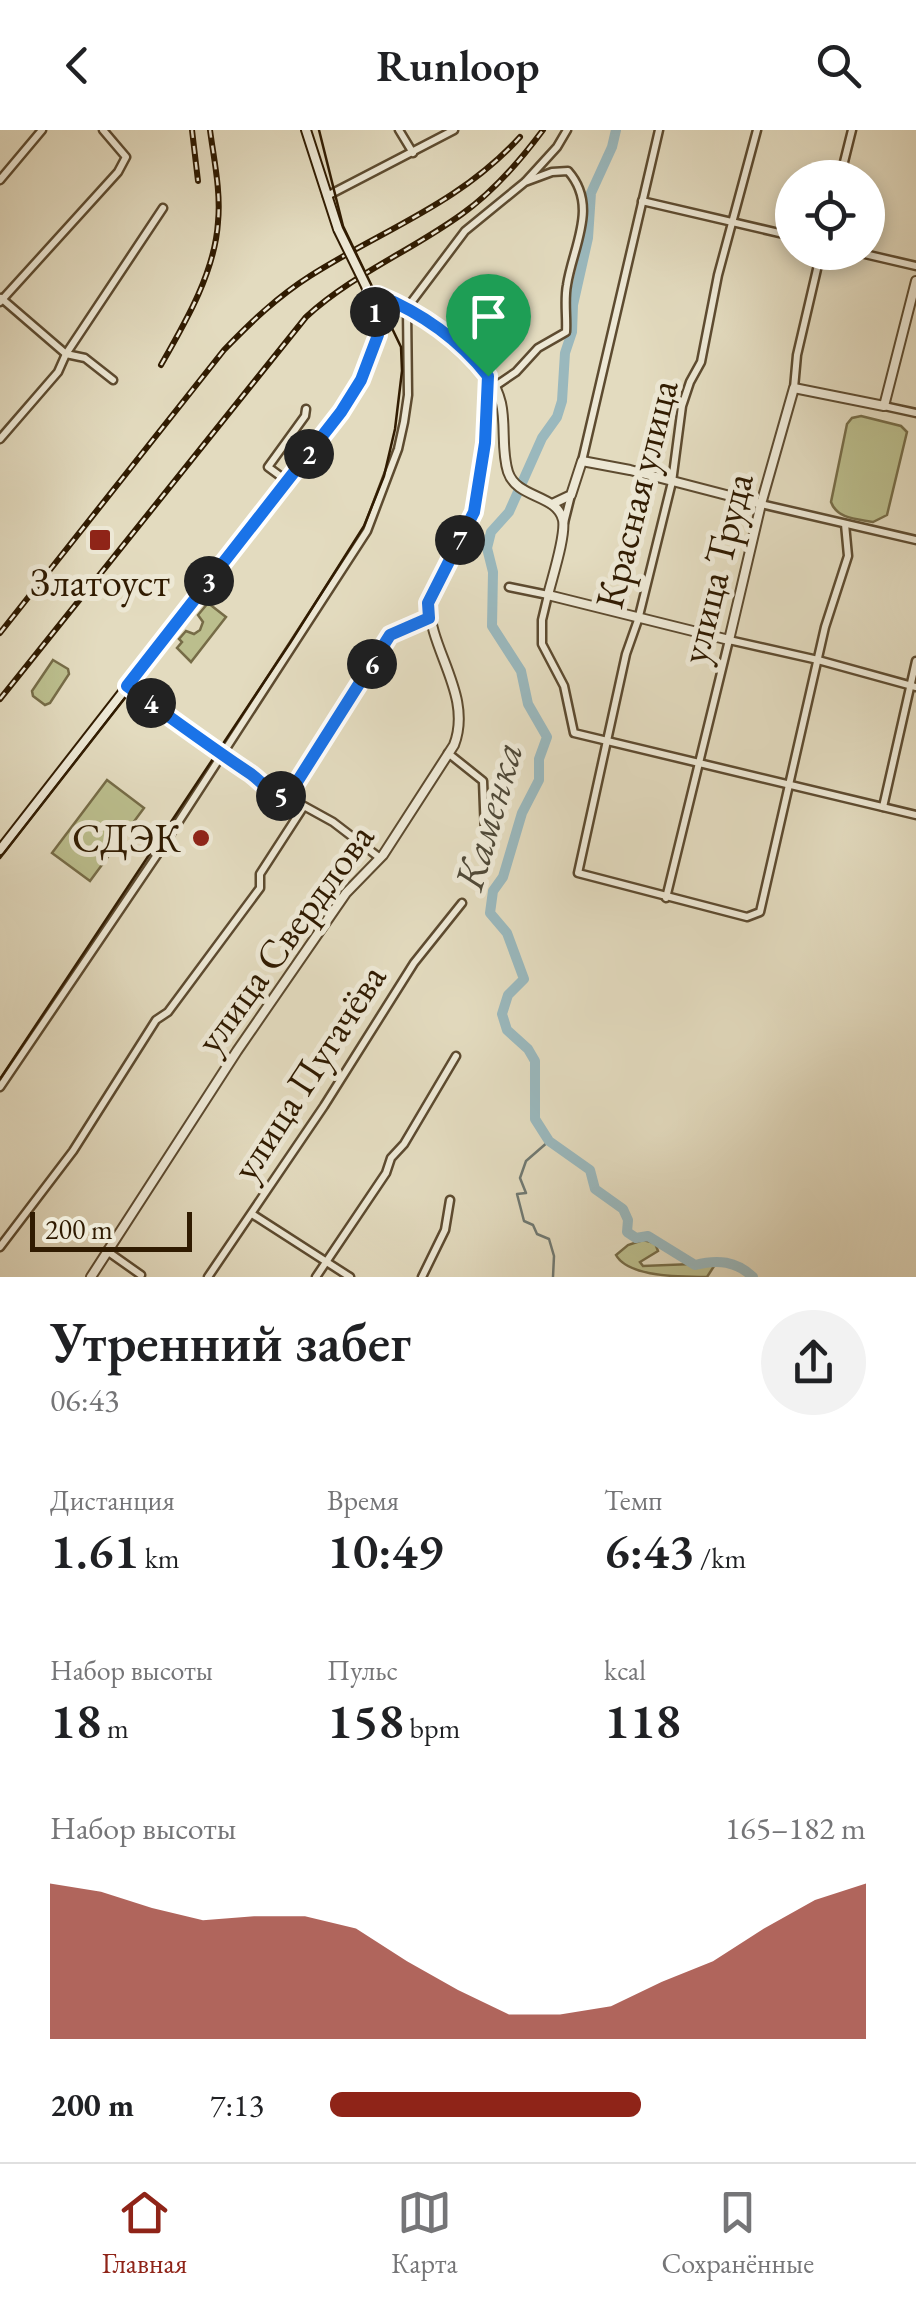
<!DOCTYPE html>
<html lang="ru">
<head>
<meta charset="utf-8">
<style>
	body { margin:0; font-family:"EB Garamond",serif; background:#f2f2f2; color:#202124; height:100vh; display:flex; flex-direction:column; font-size:38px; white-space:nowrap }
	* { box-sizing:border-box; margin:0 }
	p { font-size:32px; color:#757577 }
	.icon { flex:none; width:55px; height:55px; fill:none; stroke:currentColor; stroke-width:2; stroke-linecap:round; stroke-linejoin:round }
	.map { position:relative; height:1147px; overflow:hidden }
	.drawer { display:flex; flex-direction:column; background:#fff; flex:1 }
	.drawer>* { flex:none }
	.fabs { position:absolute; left:775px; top:30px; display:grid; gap:20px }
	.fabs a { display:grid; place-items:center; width:110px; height:110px; border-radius:50%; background:#fff; box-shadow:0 5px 15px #0003; font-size:50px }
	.scale { position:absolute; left:30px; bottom:25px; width:162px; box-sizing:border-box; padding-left:10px; border:5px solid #301b01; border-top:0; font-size:28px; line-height:35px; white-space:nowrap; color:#301b01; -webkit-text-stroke:8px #ede8d5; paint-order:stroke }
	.pin { position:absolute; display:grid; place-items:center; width:85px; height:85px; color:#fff; margin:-102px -42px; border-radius:50% 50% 50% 0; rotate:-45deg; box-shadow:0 0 10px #0007 }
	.pin .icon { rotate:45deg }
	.km { position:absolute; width:50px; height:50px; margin:-25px; border-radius:50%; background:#222; color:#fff; font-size:28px; line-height:50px; text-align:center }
	.round { display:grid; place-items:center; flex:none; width:105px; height:105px; border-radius:52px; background:#f2f2f2 }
	.summary { display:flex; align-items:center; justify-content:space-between; height:170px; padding:0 50px }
	h1 { font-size:55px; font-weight:600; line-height:75px }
	.stats { display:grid; grid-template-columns:repeat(3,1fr); gap:15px; height:170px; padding:10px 50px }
	.stats div { display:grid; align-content:center }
	.stats b { font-size:50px; font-weight:600 }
	.stats small { font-size:28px; font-weight:400 }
	.stats p { font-size:28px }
	.chart { height:280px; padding:20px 50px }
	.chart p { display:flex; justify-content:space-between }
	.chart svg { width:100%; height:180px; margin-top:10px; fill:#8f2418; opacity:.7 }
	ul { padding:0 50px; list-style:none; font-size:32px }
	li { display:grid; grid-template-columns:160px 120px 1fr; align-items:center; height:75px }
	li i { height:25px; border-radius:12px; background:#8f2418 }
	header { display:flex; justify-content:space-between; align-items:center; height:130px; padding:0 50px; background:#fff; font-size:45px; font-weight:600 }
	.tabs { display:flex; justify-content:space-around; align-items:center; height:140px; border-top:2px solid #e0e0e0; background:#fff; font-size:28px; color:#757577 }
	.tabs a { display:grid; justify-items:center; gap:5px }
	.tabs .on { color:#8f2418 }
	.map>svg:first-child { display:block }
</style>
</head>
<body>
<header><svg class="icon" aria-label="back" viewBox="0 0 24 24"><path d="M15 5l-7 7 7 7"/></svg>Runloop<svg class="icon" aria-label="search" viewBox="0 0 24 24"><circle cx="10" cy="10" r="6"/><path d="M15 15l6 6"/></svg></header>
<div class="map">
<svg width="916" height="1147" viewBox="0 0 916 1147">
	<rect width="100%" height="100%" fill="#e3dbbf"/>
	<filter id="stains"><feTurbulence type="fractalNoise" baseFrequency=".002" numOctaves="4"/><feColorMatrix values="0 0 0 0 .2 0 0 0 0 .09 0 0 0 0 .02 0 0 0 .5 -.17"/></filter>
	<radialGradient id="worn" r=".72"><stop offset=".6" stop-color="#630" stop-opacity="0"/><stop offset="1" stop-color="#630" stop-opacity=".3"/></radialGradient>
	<g fill="#bbbe8d" stroke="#766c47" stroke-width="2.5">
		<path d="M861,286L901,296L907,302L887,385L873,392C857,389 837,389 831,372L847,294L852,288Z"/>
		<path d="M208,473L226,487L191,532L177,518L182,512L179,509L186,501L194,504L200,500L203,492L198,485Z"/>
		<path d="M53,530L68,539L69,544L50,573L45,575L33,566L32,561Z"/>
		<path d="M107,650L144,678L90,751L52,723Z"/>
		<path d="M643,1110L655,1113L658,1121L640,1132L643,1136L716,1133L707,1147C681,1147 628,1147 616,1125L628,1115Z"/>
	</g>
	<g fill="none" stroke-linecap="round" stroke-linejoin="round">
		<path stroke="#707972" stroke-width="2.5" d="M549,1011L526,1031L520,1048L526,1063L517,1064L524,1091L533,1095L537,1104L549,1109L554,1126L553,1147"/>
		<path stroke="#9ab8bd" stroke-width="10" d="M616,0L612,17L591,63L588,108L573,175L572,202L565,223L562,271L557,287L542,308L509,382L491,402L487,418L493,442L492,496L521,541L528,574L547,607L539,629V650L522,683L503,747L493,761L490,783L507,803L524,849L508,865L502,884L507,900L528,919L535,931V989L549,1011L590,1040L595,1059L623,1079L628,1090L627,1102L636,1108L648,1106L695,1135C718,1129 736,1131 753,1147"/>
		<g stroke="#5d4b30" stroke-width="11">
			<g id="minor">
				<path d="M399,0L413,23"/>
				<path d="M757,0L718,145L701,232L690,252L682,276L672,352L638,490L626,524L578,743L747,787L760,782L825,497L848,426L845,394"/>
				<path d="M840,48L852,0"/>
				<path d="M0,50L42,0"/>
				<path d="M526,51L557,17L567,0"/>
				<path d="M327,66L454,0"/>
				<path d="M642,71L792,106"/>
				<path d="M856,122L916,136"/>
				<path d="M1,168L66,224L85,228L113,250"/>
				<path d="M0,172L118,42L126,27L103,0"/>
				<path d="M794,258L797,225L821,122"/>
				<path d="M884,276L916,283"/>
				<path d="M0,309L58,242L66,224L163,78"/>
				<path d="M582,331L659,0"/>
				<path d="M287,351L268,337L305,286L306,279"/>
				<path d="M761,374L916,410"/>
				<path d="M564,393L571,365"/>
				<path d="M509,457L548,465L542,490V514L564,556L574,603L916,685"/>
				<path d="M127,557C168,586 209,616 250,644C263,653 267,661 282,666L290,663L390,505L429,487"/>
				<path d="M448,623L483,651L485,704"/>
				<path d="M883,677L916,531"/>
				<path d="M666,768L729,510L818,530L916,557"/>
				<path d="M0,957L157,725L367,401L398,319L404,292L408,265L407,178L465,101L525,52L552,42L568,41C599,76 573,116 567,155C564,170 567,187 566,202L538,218L516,242L494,257"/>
				<path d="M252,1084L350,1147"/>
				<path d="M0,1117L73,1021L156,890L168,882L260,758V744L304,676L333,692L380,728"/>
				<path d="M107,1121L141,1145"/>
				<path d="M208,1147L324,976L414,833L462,773"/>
				<path d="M316,1147L386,1043L391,1028L404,1014L456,926"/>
				<path d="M422,1147L445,1100L450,1070"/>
			</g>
		</g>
		<g stroke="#5d4b30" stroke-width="12">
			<g id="tertiary">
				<path d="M370,166L378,165C425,185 488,220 501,273C506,295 501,320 508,342C517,369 557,364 563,390C566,406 552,448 548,465L729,510L761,374L794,258L884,276L916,151"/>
				<path d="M552,374L571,365L582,331L630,340L761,374"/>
				<path d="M91,1147L237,921L346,763L383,725L454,615C473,566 430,521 429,473L474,382L485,313L488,250"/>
			</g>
		</g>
		<g stroke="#301b01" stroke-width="12">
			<g id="secondary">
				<path d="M306,0L338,99"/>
				<path d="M0,720L341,282C369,236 389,209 366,156"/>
			</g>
		</g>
		<use href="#minor" stroke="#ede8d5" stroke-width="6"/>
		<use href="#tertiary" stroke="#ede8d5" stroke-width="8"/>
		<use href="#secondary" stroke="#ede8d5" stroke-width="8"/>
		<g stroke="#301b01" stroke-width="2.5">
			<path d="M0,728L346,285C365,255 389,218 382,181"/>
			<path d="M0,949L290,513L364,396L384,346L395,299L402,241L401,217L343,96L319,0"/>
		</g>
		<g stroke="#301b01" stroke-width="6">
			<g id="rail">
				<path d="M192,0L198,51"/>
				<path d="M161,235C185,193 215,142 218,92C221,62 214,30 210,0"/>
				<path d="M0,503L224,220C251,192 277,167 310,146C384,99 459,74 520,7"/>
				<path d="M0,569L306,187C353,144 411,121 462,84C493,62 520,31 543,0"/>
			</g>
		</g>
		<use href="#rail" stroke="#ede8d5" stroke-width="2.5" stroke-dasharray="8" stroke-linecap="butt"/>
		<g stroke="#301b01" stroke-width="12" stroke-linecap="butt">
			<path id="secondary-bridge" d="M338,99L366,156"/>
		</g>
		<use href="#secondary-bridge" stroke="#ede8d5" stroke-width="8"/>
	</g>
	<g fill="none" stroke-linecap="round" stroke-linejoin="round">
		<g stroke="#fff" stroke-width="20">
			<path id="route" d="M378,165C422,183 458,208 488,246L485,313L474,382L428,473L429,488L390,505L290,663L282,666C267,661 263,653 251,644C209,616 168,586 127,556L341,282L361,250L378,205L377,188L370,166Z"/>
		</g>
		<use href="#route" stroke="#1a73e8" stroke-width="12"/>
	</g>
	<g fill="#8f2418" stroke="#ede8d5" stroke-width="4">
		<rect x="88" y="398" width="24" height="24" rx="5"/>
		<circle cx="201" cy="708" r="10"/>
	</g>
	<g text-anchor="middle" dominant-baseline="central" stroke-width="10" stroke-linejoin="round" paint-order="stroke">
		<g font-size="40" fill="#301b01" stroke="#ede8d5">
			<text transform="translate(636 364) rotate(-76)">Красная улица</text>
			<text transform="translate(716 438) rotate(-76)">улица Труда</text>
			<text transform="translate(284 808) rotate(-54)">улица Свердлова</text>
			<text transform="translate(308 942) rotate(-57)">улица Пугачёва</text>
		</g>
		<g font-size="40" fill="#301b01" stroke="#ede8d5">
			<text x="100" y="452">Златоуст</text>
			<text x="181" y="708" text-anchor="end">СДЭК</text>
		</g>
		<g font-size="42" font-style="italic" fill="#504a39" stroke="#ede8d5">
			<text transform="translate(488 686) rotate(-74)">Каменка</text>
		</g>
	</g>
	<rect width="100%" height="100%" filter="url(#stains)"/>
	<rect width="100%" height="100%" fill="url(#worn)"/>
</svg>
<div class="fabs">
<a><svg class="icon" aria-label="locate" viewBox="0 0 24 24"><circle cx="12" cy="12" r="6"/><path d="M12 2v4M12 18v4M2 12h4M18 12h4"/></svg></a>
</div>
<div class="scale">200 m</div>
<div class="pin" style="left:488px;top:246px;background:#1e9e55"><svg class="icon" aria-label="arrive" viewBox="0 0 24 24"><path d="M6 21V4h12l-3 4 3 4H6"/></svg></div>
<b class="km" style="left:375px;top:182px">1</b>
<b class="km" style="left:309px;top:324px">2</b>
<b class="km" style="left:209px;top:451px">3</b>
<b class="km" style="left:151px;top:573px">4</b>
<b class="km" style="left:281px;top:666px">5</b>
<b class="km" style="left:372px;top:534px">6</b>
<b class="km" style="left:460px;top:410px">7</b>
</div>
<section class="drawer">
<div class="summary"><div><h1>Утренний забег</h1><p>06:43</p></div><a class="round"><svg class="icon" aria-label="share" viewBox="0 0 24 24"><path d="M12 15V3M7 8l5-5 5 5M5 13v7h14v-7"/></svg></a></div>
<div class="stats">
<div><p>Дистанция</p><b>1.61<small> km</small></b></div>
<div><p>Время</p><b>10:49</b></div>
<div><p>Темп</p><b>6:43<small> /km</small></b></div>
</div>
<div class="stats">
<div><p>Набор высоты</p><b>18<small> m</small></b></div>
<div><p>Пульс</p><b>158<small> bpm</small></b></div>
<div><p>kcal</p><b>118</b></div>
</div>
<div class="chart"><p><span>Набор высоты</span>165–182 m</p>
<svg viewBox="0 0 160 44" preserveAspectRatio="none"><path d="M0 44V6L10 8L20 12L30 15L40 14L50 14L60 17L70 25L80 32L90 38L100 38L110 36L120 30L130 25L140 17L150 10L160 6V44z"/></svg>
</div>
<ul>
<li><b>200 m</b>7:13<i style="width:58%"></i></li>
</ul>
</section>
<nav class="tabs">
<a class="on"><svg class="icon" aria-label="home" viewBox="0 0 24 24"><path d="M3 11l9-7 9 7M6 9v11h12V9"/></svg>Главная</a>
<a><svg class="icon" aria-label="map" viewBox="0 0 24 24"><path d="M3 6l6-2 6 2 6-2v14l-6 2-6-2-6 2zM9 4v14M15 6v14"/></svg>Карта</a>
<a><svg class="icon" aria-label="saved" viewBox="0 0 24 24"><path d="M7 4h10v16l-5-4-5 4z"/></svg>Сохранённые</a>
</nav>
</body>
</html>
